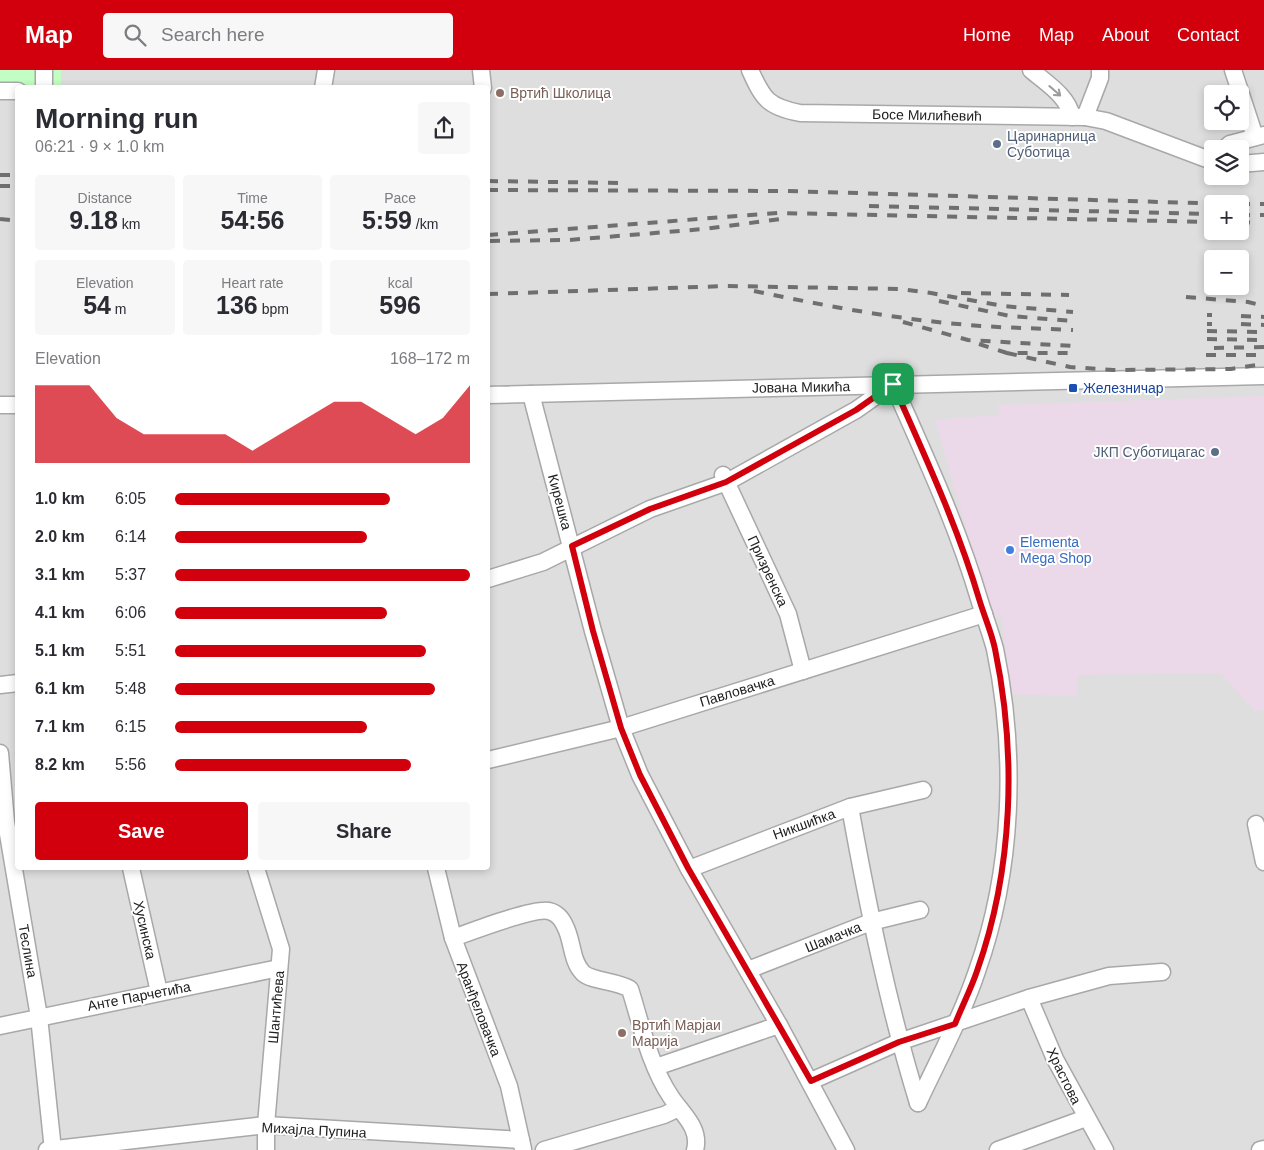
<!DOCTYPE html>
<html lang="en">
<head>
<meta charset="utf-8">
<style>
	body { margin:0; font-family:Arial,sans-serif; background:#f7f7f7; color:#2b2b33; height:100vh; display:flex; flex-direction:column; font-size:19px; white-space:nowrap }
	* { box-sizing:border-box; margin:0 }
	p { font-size:16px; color:#7c7c81 }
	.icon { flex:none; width:28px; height:28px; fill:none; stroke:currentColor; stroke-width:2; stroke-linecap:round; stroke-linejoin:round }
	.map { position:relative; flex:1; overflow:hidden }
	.drawer { position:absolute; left:15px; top:15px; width:475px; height:785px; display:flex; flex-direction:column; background:#fff; border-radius:5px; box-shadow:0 2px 8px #0003 }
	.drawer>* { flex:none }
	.fabs { position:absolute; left:1204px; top:15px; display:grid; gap:10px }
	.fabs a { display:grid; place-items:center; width:45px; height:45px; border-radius:5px; background:#fff; box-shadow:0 2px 8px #0003; font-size:25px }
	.pin { position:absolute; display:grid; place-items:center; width:42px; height:42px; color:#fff; margin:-21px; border-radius:10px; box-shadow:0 2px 8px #0006 }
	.round { display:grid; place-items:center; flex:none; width:52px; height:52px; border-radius:5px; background:#f7f7f7 }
	.headline { display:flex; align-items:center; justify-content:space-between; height:85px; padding:0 20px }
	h1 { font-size:28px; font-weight:700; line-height:38px }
	.stats { display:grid; grid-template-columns:repeat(3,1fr); gap:8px; height:85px; padding:5px 20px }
	.stats div { display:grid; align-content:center; border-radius:5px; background:#f7f7f7; text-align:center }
	.stats b { font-size:25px; font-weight:700 }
	.stats small { font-size:14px; font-weight:400 }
	.stats p { font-size:14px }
	.chart { height:140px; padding:10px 20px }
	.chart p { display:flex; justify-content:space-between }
	.chart svg { width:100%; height:90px; margin-top:5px; fill:#d1000c; opacity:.7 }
	.button { display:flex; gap:10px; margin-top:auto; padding:10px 20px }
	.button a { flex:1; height:58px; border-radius:5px; background:#d1000c; color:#fff; font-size:20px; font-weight:700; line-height:58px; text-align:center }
	.button a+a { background:#f7f7f7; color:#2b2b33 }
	ul { padding:0 20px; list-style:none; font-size:16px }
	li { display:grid; grid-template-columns:80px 60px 1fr; align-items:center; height:38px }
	li i { height:12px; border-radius:6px; background:#d1000c }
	header { display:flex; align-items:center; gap:30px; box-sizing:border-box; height:70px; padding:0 25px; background:#d1000c; color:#fff }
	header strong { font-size:24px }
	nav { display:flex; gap:28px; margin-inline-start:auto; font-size:18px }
	.search { width:350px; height:45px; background:#f7f7f7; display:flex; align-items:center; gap:12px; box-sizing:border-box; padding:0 18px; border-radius:5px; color:#7c7c81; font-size:19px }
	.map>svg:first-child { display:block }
</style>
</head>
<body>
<header>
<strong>Map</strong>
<div class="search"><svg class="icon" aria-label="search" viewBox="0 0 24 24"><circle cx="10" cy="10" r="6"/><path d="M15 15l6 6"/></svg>Search here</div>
<nav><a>Home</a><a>Map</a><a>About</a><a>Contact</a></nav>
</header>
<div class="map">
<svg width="1264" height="1080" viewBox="0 0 1264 1080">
	<rect width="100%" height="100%" fill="#f2ede7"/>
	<path fill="#dfdede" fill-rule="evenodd" d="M0,0H1264V1080H0ZM18,18H488V798H18ZM1212,24H1240V51H1212ZM1212,79H1240V106H1212ZM1212,134H1240V161H1212ZM1212,189H1240V216H1212Z"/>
	<path fill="#ebd8e9" d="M1264,326V640L1255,641L1220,603L1077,605V626L1010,624L1002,546L992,548L935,350L999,345L998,335Z"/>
	<rect fill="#c2fdc3" x="0" y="0" width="61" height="15"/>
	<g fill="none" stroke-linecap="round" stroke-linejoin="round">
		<g stroke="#a8a8a8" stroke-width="19">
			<g id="minor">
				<path d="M481,0L483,18"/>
				<path d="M750,0C763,29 768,37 800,43L1085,47L1106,51L1212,91"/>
				<path d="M1031,0C1046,13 1068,26 1072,47"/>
				<path d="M1233,0L1255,67"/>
				<path d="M44,18V0"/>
				<path d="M323,18L326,0"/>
				<path d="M0,21H18"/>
				<path d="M1085,47L1100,8V0"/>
				<path d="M1224,79L1230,74L1264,65"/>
				<path d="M1240,94L1264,92"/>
				<path d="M531,324L593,561L621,658L640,705L689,799L779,955L846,1080"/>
				<path d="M488,325L1264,306"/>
				<path d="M0,335H18"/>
				<path d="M723,405L788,544L803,601"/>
				<path d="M488,509L543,492L650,439L727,412L856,340L893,314C925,386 958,457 980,532C985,548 991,564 995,579C1017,685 1013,800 977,901C962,946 938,990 918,1033"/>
				<path d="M0,615L18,613"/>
				<path d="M0,683L6,752L39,947L53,1080"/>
				<path d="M488,690L621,658L984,544"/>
				<path d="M850,737C868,837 888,935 918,1033"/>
				<path d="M1256,754L1264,792"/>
				<path d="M131,798L159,922"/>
				<path d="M256,798L281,879L266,1055V1080"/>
				<path d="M436,798L453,868L509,1016L523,1079"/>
				<path d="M689,799L850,737L923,720"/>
				<path d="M453,868C470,862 535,837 549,841C557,843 562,849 565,856C573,871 571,891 583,903C591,911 617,911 630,919C641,954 650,996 671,1027C682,1044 701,1058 695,1080"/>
				<path d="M748,900L871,852L920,840"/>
				<path d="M1029,928L1055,989L1105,1080"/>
				<path d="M0,956L279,898"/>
				<path d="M656,997L779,955"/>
				<path d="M811,1011L899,972L1029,928L1109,906L1162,902"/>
				<path d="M47,1080L266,1055L521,1070"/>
				<path d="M544,1080L664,1045L679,1038"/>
				<path d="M998,1080L1086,1048"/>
				<path d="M1260,1080L1264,1079"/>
			</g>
		</g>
		<use href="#minor" stroke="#fff" stroke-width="16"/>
		<g stroke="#6f6f6f" stroke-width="4" stroke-dasharray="10 10" stroke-linecap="butt">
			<path d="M0,105H18"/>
			<path d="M488,111L619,113"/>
			<path d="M0,116H18"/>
			<path d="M488,120L786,121L1229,134"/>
			<path d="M1240,134H1264"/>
			<path d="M869,136L1212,144"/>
			<path d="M1240,145H1264"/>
			<path d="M0,149L18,151"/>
			<path d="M1240,152L1258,153"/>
			<path d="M488,165L778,143L1212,152"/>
			<path d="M490,171L569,170L704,159L781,149"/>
			<path d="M754,221C822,235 889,248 958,254C996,258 1034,258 1073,260"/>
			<path d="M961,223L1069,225"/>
			<path d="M488,224L727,216L901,219L931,223L1003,236L1073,242"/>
			<path d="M1186,227L1248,232L1264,236"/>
			<path d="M939,231L1010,246L1073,251"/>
			<path d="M1207,245H1212"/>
			<path d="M1241,246L1264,247"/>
			<path d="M903,252L968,270L1073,276"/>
			<path d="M1207,254H1212"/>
			<path d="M1241,254L1264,255"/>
			<path d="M1207,261L1264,262"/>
			<path d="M1207,269L1264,270"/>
			<path d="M979,274L1007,283H1072"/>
			<path d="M1214,278L1264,277"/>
			<path d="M1007,283L1070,297L1113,300L1231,299L1264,294"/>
			<path d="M1206,285H1264"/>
		</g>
	</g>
	<defs><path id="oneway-shaft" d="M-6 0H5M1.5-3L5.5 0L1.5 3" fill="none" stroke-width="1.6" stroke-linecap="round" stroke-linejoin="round" transform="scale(1.25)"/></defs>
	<use stroke="#9b9b9b" href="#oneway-shaft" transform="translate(1055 21) rotate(41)"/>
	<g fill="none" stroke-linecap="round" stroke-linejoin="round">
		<g stroke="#fff" stroke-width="10">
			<path id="route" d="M893,314C925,386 958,457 980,532C985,548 992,564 995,579C1017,685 1013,800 977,901C971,919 962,936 955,954L899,972L811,1011L688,798L640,705L621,658L593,561L572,476L650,439L726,412L856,340Z"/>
		</g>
		<use href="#route" stroke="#d1000c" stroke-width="6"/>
	</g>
	<g fill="#8d6e63" stroke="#fff" stroke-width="2">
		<circle cx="500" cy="23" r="5"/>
		<circle cx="622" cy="963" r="5"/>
	</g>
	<g fill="#5c6f8a" stroke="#fff" stroke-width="2">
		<circle cx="997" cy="74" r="5"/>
		<circle cx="1215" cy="382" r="5"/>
	</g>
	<rect fill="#1a4fb4" stroke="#fff" stroke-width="2" x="1068" y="313" width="10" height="10" rx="2.5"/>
	<circle fill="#3f7fe0" stroke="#fff" stroke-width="2" cx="1010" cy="480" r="5"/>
	<g text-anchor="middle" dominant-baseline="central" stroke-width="4" stroke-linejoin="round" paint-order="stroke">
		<g font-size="14" fill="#785e54" stroke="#fff" text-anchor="start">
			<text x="510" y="23">Вртић Школица</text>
			<text x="632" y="955">Вртић Марјаи<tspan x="632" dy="16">Марија</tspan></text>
		</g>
		<g font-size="14" fill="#212121" stroke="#fff">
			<text transform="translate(927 45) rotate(1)">Босе Милићевић</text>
			<text transform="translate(801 317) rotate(-1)">Јована Микића</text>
			<text transform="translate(560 432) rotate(75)">Кирешка</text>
			<text transform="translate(768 501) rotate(65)">Призренска</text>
			<text transform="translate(737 621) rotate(-17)">Павловачка</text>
			<text transform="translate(804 754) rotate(-20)">Никшићка</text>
			<text transform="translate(145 860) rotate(77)">Хусинска</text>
			<text transform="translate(833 867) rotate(-22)">Шамачка</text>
			<text transform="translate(28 881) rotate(80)">Теслина</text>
			<text transform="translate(139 926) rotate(-11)">Анте Парчетића</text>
			<text transform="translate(276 937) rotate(-85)">Шантићева</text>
			<text transform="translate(479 939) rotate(69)">Аранђеловачка</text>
			<text transform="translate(1064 1006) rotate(64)">Храстова</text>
			<text transform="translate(314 1060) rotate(3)">Михајла Пупина</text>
		</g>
		<g font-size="14" fill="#4e5e75" stroke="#fff" text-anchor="start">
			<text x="1007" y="66">Царинарница<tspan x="1007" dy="16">Суботица</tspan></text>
			<text x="1205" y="382" text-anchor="end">ЈКП Суботицагас</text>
		</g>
		<g font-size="14" fill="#164399" stroke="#fff" text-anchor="start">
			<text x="1083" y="318">Железничар</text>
		</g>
		<g font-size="14" fill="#366cbe" stroke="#fff" text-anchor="start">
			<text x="1020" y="472">Elementa<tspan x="1020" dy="16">Mega Shop</tspan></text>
		</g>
	</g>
</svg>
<div class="fabs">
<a><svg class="icon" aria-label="locate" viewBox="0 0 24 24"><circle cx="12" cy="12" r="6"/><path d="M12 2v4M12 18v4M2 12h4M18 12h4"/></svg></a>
<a><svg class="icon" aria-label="layers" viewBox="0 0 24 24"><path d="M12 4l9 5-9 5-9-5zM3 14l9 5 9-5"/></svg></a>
<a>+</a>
<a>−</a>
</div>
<div class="pin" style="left:893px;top:314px;background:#1e9e55"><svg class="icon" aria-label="arrive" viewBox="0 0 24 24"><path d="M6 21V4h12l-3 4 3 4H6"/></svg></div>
<section class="drawer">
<div class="headline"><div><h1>Morning run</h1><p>06:21 · 9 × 1.0 km</p></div><a class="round"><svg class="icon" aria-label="share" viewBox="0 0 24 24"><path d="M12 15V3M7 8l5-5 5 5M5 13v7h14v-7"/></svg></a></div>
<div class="stats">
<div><p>Distance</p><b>9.18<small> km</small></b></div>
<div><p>Time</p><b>54:56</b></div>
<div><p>Pace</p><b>5:59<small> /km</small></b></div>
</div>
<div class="stats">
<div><p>Elevation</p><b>54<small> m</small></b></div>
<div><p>Heart rate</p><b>136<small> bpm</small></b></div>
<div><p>kcal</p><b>596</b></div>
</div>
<div class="chart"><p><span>Elevation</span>168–172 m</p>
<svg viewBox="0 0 160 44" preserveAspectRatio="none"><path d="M0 44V6L10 6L20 6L30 22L40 30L50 30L60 30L70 30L80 38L90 30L100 22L110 14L120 14L130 22L140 30L150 22L160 6V44z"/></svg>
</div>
<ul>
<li><b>1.0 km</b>6:05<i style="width:73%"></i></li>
<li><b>2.0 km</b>6:14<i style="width:65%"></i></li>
<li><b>3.1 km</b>5:37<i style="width:100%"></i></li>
<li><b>4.1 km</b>6:06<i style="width:72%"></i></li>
<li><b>5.1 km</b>5:51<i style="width:85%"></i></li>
<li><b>6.1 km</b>5:48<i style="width:88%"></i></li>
<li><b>7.1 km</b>6:15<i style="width:65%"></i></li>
<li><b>8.2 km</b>5:56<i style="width:80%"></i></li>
</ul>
<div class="button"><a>Save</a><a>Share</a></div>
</section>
</div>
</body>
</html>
